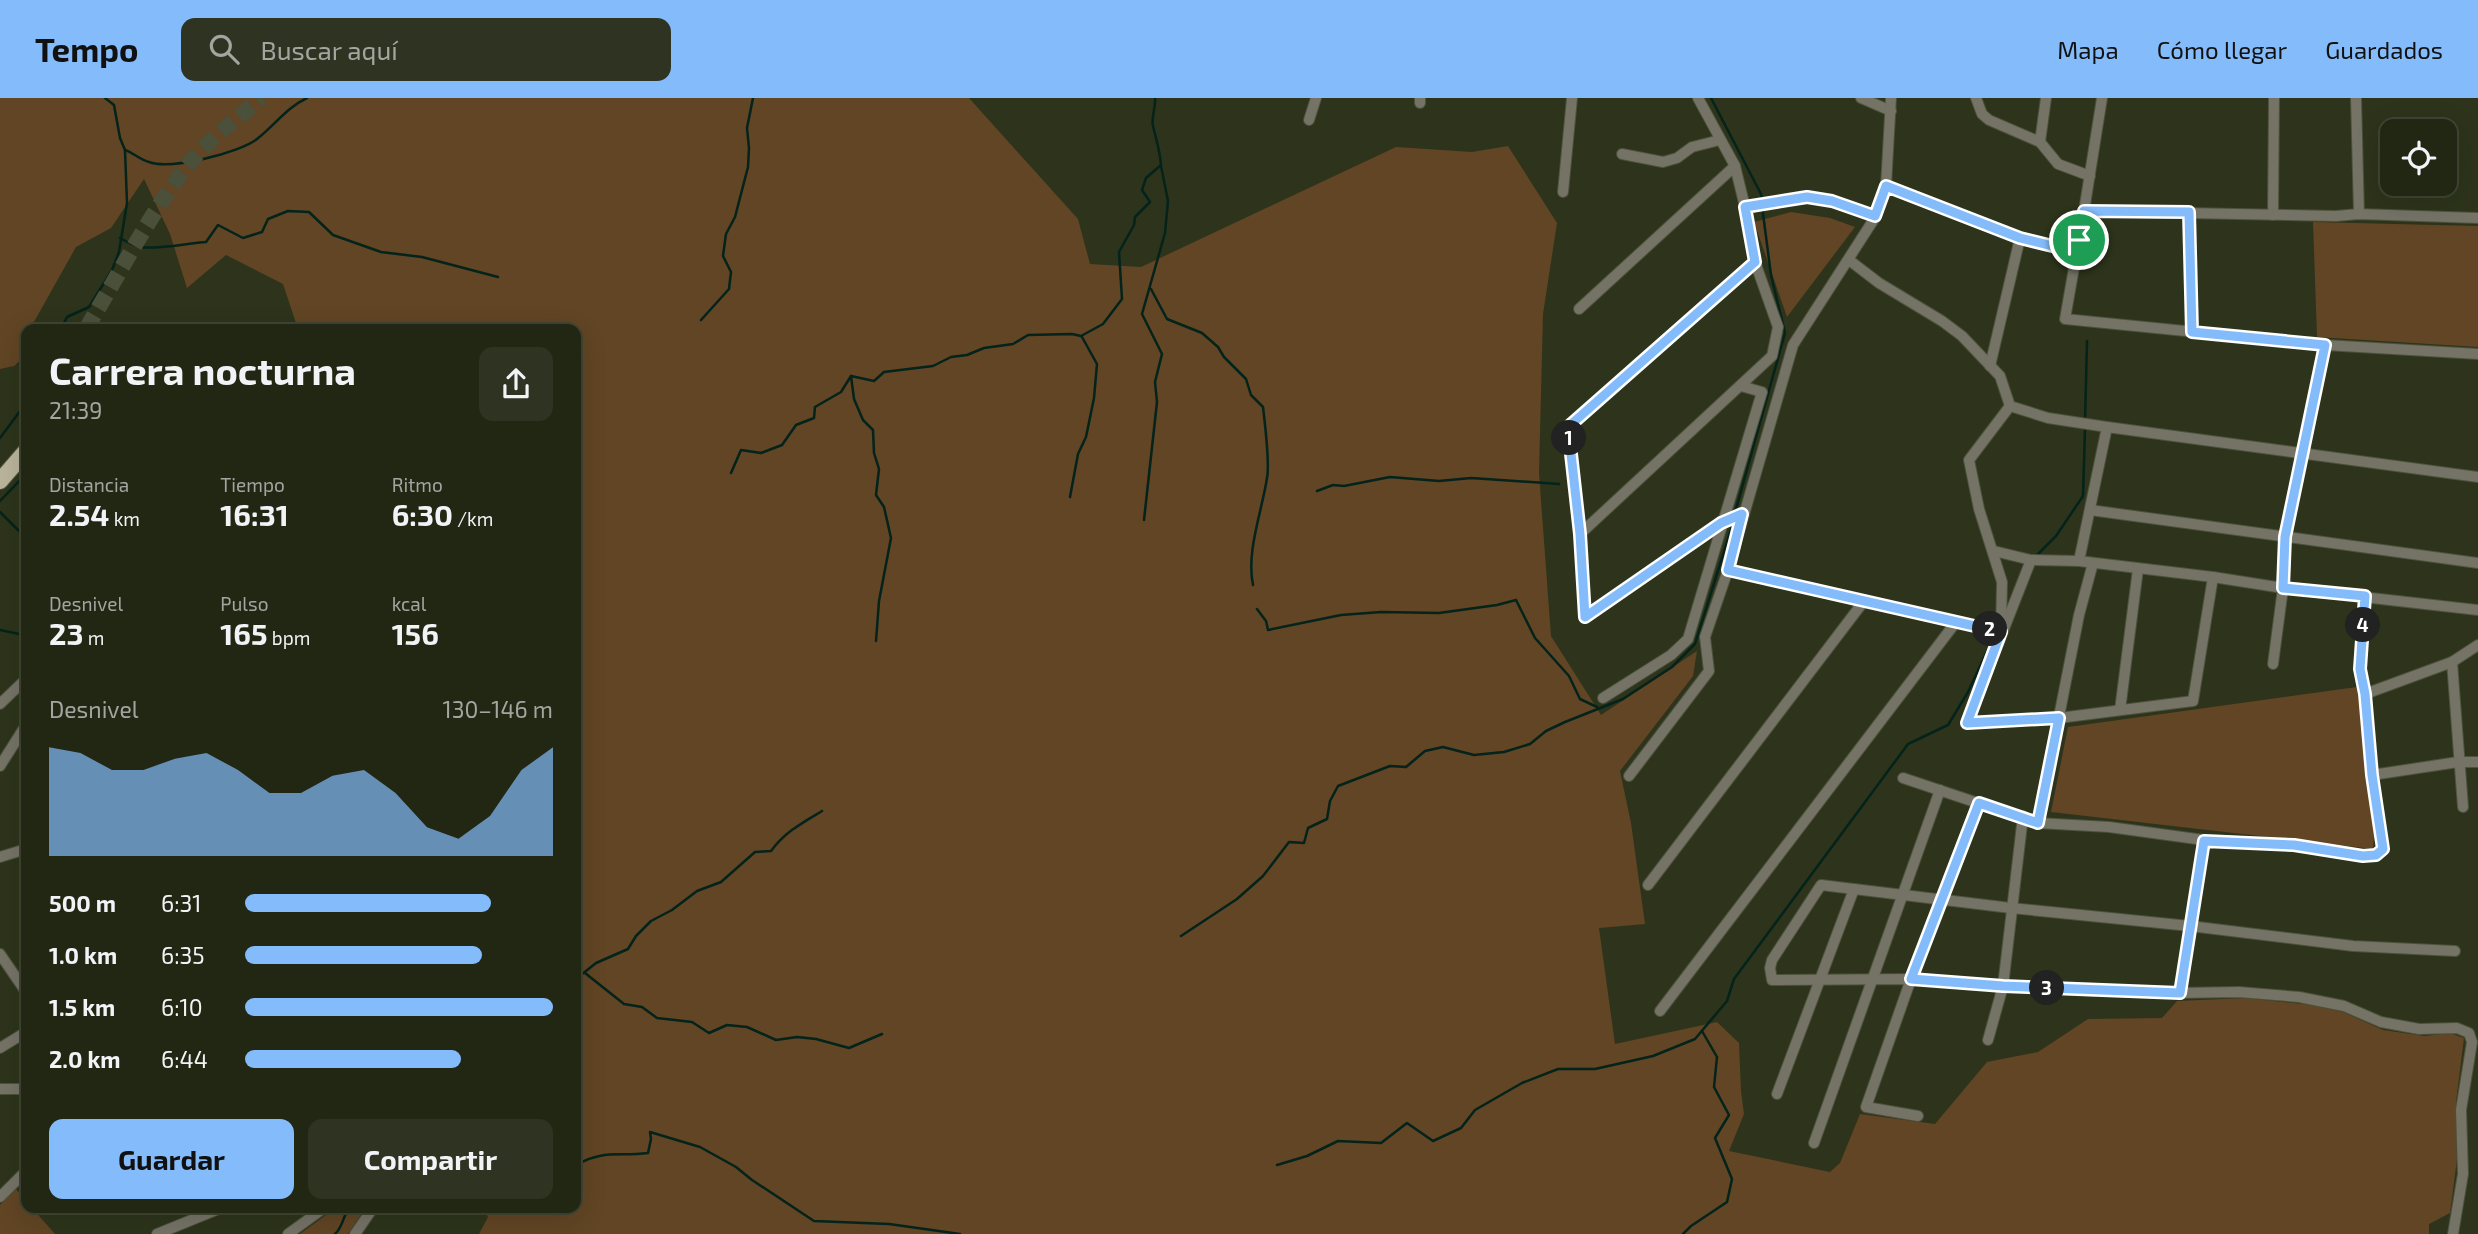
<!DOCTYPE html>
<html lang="es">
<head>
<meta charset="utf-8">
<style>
	body { margin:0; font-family:"Exo 2",sans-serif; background:#2e3322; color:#f1f3f6; height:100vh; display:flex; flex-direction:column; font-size:26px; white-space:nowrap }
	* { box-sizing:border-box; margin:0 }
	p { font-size:23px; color:#a2a5a0 }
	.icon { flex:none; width:38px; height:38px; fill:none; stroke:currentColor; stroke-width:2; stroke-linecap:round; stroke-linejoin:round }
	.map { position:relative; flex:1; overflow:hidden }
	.side { position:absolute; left:21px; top:226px; width:560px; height:889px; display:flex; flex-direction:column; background:#222714; border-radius:14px; box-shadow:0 7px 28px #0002,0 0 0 2px #3f4434 }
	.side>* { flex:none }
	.controls { position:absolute; left:2380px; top:21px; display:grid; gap:14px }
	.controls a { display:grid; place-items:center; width:77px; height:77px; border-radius:14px; background:#222714; box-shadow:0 7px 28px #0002,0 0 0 2px #3f4434; font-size:35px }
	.pin { position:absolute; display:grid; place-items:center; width:60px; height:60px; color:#fff; margin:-30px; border:4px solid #fff; border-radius:50%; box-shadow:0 2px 7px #0007 }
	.km { position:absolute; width:35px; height:35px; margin:-18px; border-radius:50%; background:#222; color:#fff; font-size:19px; line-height:35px; text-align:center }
	.round { display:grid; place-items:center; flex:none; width:74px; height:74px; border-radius:14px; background:#2e3322 }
	.head { display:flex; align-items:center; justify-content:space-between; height:119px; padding:0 28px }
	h1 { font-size:38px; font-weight:700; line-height:52px }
	.stats { display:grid; grid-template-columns:repeat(3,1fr); gap:10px; height:119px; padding:7px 28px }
	.stats div { display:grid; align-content:center }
	.stats b { font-size:30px; font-weight:700 }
	.stats small { font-size:19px; font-weight:400 }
	.stats p { font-size:19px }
	.chart { height:196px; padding:14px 28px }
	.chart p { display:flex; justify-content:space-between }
	.chart svg { width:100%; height:126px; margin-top:7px; fill:#84bcfb; opacity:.7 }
	.primary-button { display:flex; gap:14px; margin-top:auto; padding:14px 28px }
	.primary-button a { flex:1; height:80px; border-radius:14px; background:#84bcfb; color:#111; font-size:28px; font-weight:700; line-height:80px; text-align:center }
	.primary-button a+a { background:#2e3322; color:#f1f3f6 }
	ul { padding:0 28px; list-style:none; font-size:23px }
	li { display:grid; grid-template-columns:112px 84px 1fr; align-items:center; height:52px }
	li i { height:18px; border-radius:9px; background:#84bcfb }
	header { display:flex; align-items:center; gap:42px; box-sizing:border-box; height:98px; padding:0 35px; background:#84bcfb; color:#111 }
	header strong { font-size:33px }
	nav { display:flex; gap:38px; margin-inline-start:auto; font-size:24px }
	.search { width:490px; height:63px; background:#2e3322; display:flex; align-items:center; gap:18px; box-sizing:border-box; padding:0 24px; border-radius:14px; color:#a2a5a0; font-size:26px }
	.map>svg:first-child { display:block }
</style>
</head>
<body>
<header>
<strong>Tempo</strong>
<div class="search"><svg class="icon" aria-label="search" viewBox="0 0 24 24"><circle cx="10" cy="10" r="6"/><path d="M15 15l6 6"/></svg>Buscar aquí</div>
<nav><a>Mapa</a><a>Cómo llegar</a><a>Guardados</a></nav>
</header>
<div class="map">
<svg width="2478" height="1136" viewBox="0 0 2478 1136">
	<rect width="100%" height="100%" fill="#2d341b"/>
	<g fill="#614524">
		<path d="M0,0H969L1078,121L1090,166L1141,169L1396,49L1472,54L1508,48L1557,125L1543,216L1539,375L1551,538L1601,617L1697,553L1693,578L1620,673L1631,725L1645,826L1599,830L1615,946L1717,924L1739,945L1741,993L1744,1016L1729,1053L1830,1074L1840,1065L1860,1016L1935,1026L1987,964L2038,954L2088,921L2162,920L2177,903L2246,900L2312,907L2343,914L2383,932L2425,938L2449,935L2464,940L2456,1004L2457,1061L2450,1115L2429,1126V1136H479L488,1119L483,1110H576V231H298L283,186L226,157L187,190L170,136L144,81L111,130L76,149L30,231H26V257L14,268L0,271Z"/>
		<path d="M1791,114L1830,120L1855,129L1787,219L1754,124Z"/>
		<path d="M2313,124L2478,128V249L2317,239Z"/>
		<path d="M2357,589L2374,738L2373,751L2051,714L2068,629Z"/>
		<path d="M15,1090L26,1103V1110H32L55,1136H0V1107Z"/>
		<path d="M330,1110H365L348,1136H300L326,1117Z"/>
	</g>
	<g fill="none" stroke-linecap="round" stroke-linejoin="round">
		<g stroke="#03231b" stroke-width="2.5">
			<path d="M1711,0L1761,96L1762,102"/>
			<path d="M125,52C134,55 140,62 149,64C171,72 239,55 257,41C274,28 287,9 307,0"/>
			<path d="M120,140C127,144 134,148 141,149C155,152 189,145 206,144L218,127L243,140L262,134L268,121L288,113L309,114L333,137L381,154L422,159L498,179"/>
			<path d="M1151,191L1167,221L1202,235L1218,249L1224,259L1246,281L1251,297L1263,309C1265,327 1270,364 1267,380C1262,413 1246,454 1253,487"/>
			<path d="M701,222L729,191L731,174L723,158L726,136L735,119L748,69L749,50L747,30L753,0"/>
			<path d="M61,231L67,219L89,209L112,172L119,154L127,105L125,52L120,40L114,7L105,0"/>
			<path d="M851,278L854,301L863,322L873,332L874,355L879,371L876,397L884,409L891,440L879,503L876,543"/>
			<path d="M2085,324L2087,243"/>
			<path d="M0,340L26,305"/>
			<path d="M731,375L741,352L761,355L782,347L796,327L814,320L815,309L841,294L851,278L874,283L884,274L933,268L951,259L967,257L984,250L1013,246L1028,237L1072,236L1081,238L1103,226L1122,201L1119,154L1134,127L1135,119L1150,104L1142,92L1146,80L1161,67C1160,53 1156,41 1153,28C1151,19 1156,10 1155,0"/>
			<path d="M1317,393L1333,387L1344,388L1390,379L1439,383L1471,380L1559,386"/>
			<path d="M1070,399L1078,356L1086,339L1094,300L1097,266L1082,239"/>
			<path d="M0,403L26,376"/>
			<path d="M1736,411L1785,235L1771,177L1762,108"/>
			<path d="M0,414L26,440"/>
			<path d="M1144,422L1157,304L1155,284L1162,256L1142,216L1165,135L1168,103L1161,68"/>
			<path d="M2036,458L2056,438L2083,398L2085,330"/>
			<path d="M1257,511L1266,523L1268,532L1341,517L1381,514L1439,515L1497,507L1516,502L1535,540L1569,578L1580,601L1597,609"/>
			<path d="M0,532L19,536L26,541"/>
			<path d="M1181,838L1237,801L1263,778L1289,744L1304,745L1308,730L1327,721L1330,703L1338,688L1390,668L1406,669L1425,653L1443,649L1474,657L1504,654L1530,646L1546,633L1565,624L1623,601L1672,569L1695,546L1732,428"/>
			<path d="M585,875L624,906L642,909L657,920L692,924L709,935L727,927L747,929L776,942L797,939L816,941L849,950L882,936"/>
			<path d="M576,881L596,865L628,851L636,838L651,823L672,812L697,793L721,784L755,754L771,753C785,734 802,725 822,713"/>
			<path d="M576,1067C604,1051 619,1059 648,1055L651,1041L650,1034L700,1049L736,1069L752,1082L814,1123L889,1126L960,1136"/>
			<path d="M1277,1067L1307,1058L1338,1043L1381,1045L1407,1025L1433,1043L1461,1030L1475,1012L1522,985L1558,971H1595L1653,958L1695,941L1727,903L1734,881L1908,646L1948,627L1968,594L1996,534"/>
			<path d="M335,1136C343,1129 343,1118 349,1110"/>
			<path d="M1683,1136L1691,1128L1727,1104L1732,1081L1715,1040L1729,1017L1714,989L1717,959L1702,933"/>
		</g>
		<path stroke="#4a5039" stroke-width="16" stroke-dasharray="16 8" stroke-linecap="butt" d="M86,231C118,178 146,123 183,73C204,45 235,22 262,0"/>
		<g stroke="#4c523b" stroke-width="12">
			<g id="minor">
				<path d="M1861,0L1891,13"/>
				<path d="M1976,0L1982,16L1989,22L2040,44L2058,66L2090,78"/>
				<path d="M2356,0L2359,116"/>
				<path d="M1420,5V0"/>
				<path d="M1309,22L1316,0"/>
				<path d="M2040,44L2046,0"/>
				<path d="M1622,56L1663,64L1677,60L1692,49L1720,42"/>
				<path d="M1886,88L2020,140L2077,154"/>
				<path d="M1563,94L1572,0"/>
				<path d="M1745,109L1807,99L1832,103L1876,118"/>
				<path d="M2084,113L2102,0"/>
				<path d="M2189,114L2192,234"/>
				<path d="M2273,117L2274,0"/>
				<path d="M2478,120L2359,116L2336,118L2084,113L2065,221L2325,247L2478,256"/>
				<path d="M1849,162L1879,185L1942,223L1962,238L2000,278L2010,308L2048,320L2107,329L2478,379"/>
				<path d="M1579,211L1735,68"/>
				<path d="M1990,268L2020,140"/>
				<path d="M2090,412L2478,465"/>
				<path d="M1580,436L1772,258L1778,229L1755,164"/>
				<path d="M1994,453L2031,462L2079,463L2213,479L2283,490L2478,512"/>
				<path d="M2031,462L1967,625L2059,620L2193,603L2213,479"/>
				<path d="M2079,463L2107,329"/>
				<path d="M1728,472L2001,534L2002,484L1979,411L1969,362L2010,308"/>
				<path d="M1585,519L1580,436L1568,329L1755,164L1745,109L1735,68L1698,0"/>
				<path d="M1585,519L1721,425L1743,416"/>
				<path d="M2452,564L2463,709"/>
				<path d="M2273,566L2283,490L2285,439L2325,247"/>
				<path d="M2365,596L2452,564L2478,547"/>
				<path d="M1603,600L1671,557L1688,541L1762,294L1741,288"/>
				<path d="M0,606L26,581"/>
				<path d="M2120,612L2138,471"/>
				<path d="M0,668L26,627"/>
				<path d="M2372,677L2458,664H2478"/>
				<path d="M1629,678L1709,573L1705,539L1728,472L1793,247L1876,118L1886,88L1891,0"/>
				<path d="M1903,680L2038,725L2109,729L2204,742L2294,747L2363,758L2376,757L2383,751L2372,677L2365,596L2360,571L2366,498"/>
				<path d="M2038,725L2079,517L2093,465"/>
				<path d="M0,759L26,751"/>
				<path d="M1648,787L1864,503"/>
				<path d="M0,856L26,894"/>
				<path d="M2180,895L2204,742"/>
				<path d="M1660,913L1956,524"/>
				<path d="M1988,942L2003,888L2023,718"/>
				<path d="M0,950L26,934"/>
				<path d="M0,991H26"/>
				<path d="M1777,996L1854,791"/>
				<path d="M1918,1018L1866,1009L1911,881L1978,705"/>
				<path d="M1814,1045L1940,692"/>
				<path d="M0,1099L26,1073"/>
				<path d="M157,1136L221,1110"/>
				<path d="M288,1136L324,1110"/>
				<path d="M355,1136L373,1110"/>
				<path d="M2453,1136L2463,1076L2461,1012L2472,944L2469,935L2457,930L2419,931L2381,924L2344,908L2299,899L2239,894L2175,895L2097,893L1911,881L1772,882L1770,870L1772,862L1821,787L2011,810L2190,828L2353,848L2455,853"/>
			</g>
		</g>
		<g stroke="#4c523b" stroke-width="18">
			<path id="primary" d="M0,383L26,353"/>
		</g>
		<use href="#minor" stroke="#757266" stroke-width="10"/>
		<use href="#primary" stroke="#bab49b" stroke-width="16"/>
	</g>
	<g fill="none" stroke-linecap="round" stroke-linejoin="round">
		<g stroke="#fff" stroke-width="14">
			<path id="route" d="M1886,88L2020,140L2077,154L2084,113L2189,114L2192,234L2325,247L2285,439L2283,490L2365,498L2360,571L2365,596L2372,677L2383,751L2376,757L2363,758L2294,747L2204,743L2180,895L2003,888L1911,881L1979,705L2038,725L2059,620L1967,625L2001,534L1728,472L1742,416L1721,425L1585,519L1580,436L1568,329L1755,164L1745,109L1807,99L1832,103L1875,118Z"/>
		</g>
		<use href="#route" stroke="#84bcfb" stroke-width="9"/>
	</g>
</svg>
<div class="controls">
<a><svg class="icon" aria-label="locate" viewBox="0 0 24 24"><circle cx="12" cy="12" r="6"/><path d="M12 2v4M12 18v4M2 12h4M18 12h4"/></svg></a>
</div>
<div class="pin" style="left:2079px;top:142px;background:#1e9e55"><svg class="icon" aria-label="arrive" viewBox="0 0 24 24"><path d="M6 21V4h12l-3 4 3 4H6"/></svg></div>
<b class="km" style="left:1569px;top:340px">1</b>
<b class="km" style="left:1990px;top:531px">2</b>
<b class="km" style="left:2047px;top:890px">3</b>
<b class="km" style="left:2363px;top:527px">4</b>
<section class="side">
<div class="head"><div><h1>Carrera nocturna</h1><p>21:39</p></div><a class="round"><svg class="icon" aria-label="share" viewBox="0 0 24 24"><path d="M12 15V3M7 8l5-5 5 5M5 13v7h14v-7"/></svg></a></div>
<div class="stats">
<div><p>Distancia</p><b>2.54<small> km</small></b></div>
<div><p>Tiempo</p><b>16:31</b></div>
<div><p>Ritmo</p><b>6:30<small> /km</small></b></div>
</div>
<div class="stats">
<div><p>Desnivel</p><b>23<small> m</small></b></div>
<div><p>Pulso</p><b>165<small> bpm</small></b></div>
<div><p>kcal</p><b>156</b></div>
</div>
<div class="chart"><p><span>Desnivel</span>130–146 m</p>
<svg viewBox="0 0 160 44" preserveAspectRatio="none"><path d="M0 44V6L10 8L20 14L30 14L40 10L50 8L60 14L70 22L80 22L90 16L100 14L110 22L120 34L130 38L140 30L150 14L160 6V44z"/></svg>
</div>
<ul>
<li><b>500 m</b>6:31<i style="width:80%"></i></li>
<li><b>1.0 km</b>6:35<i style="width:77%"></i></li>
<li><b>1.5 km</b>6:10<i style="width:100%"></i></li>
<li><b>2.0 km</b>6:44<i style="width:70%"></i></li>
</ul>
<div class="primary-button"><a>Guardar</a><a>Compartir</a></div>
</section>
</div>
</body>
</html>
